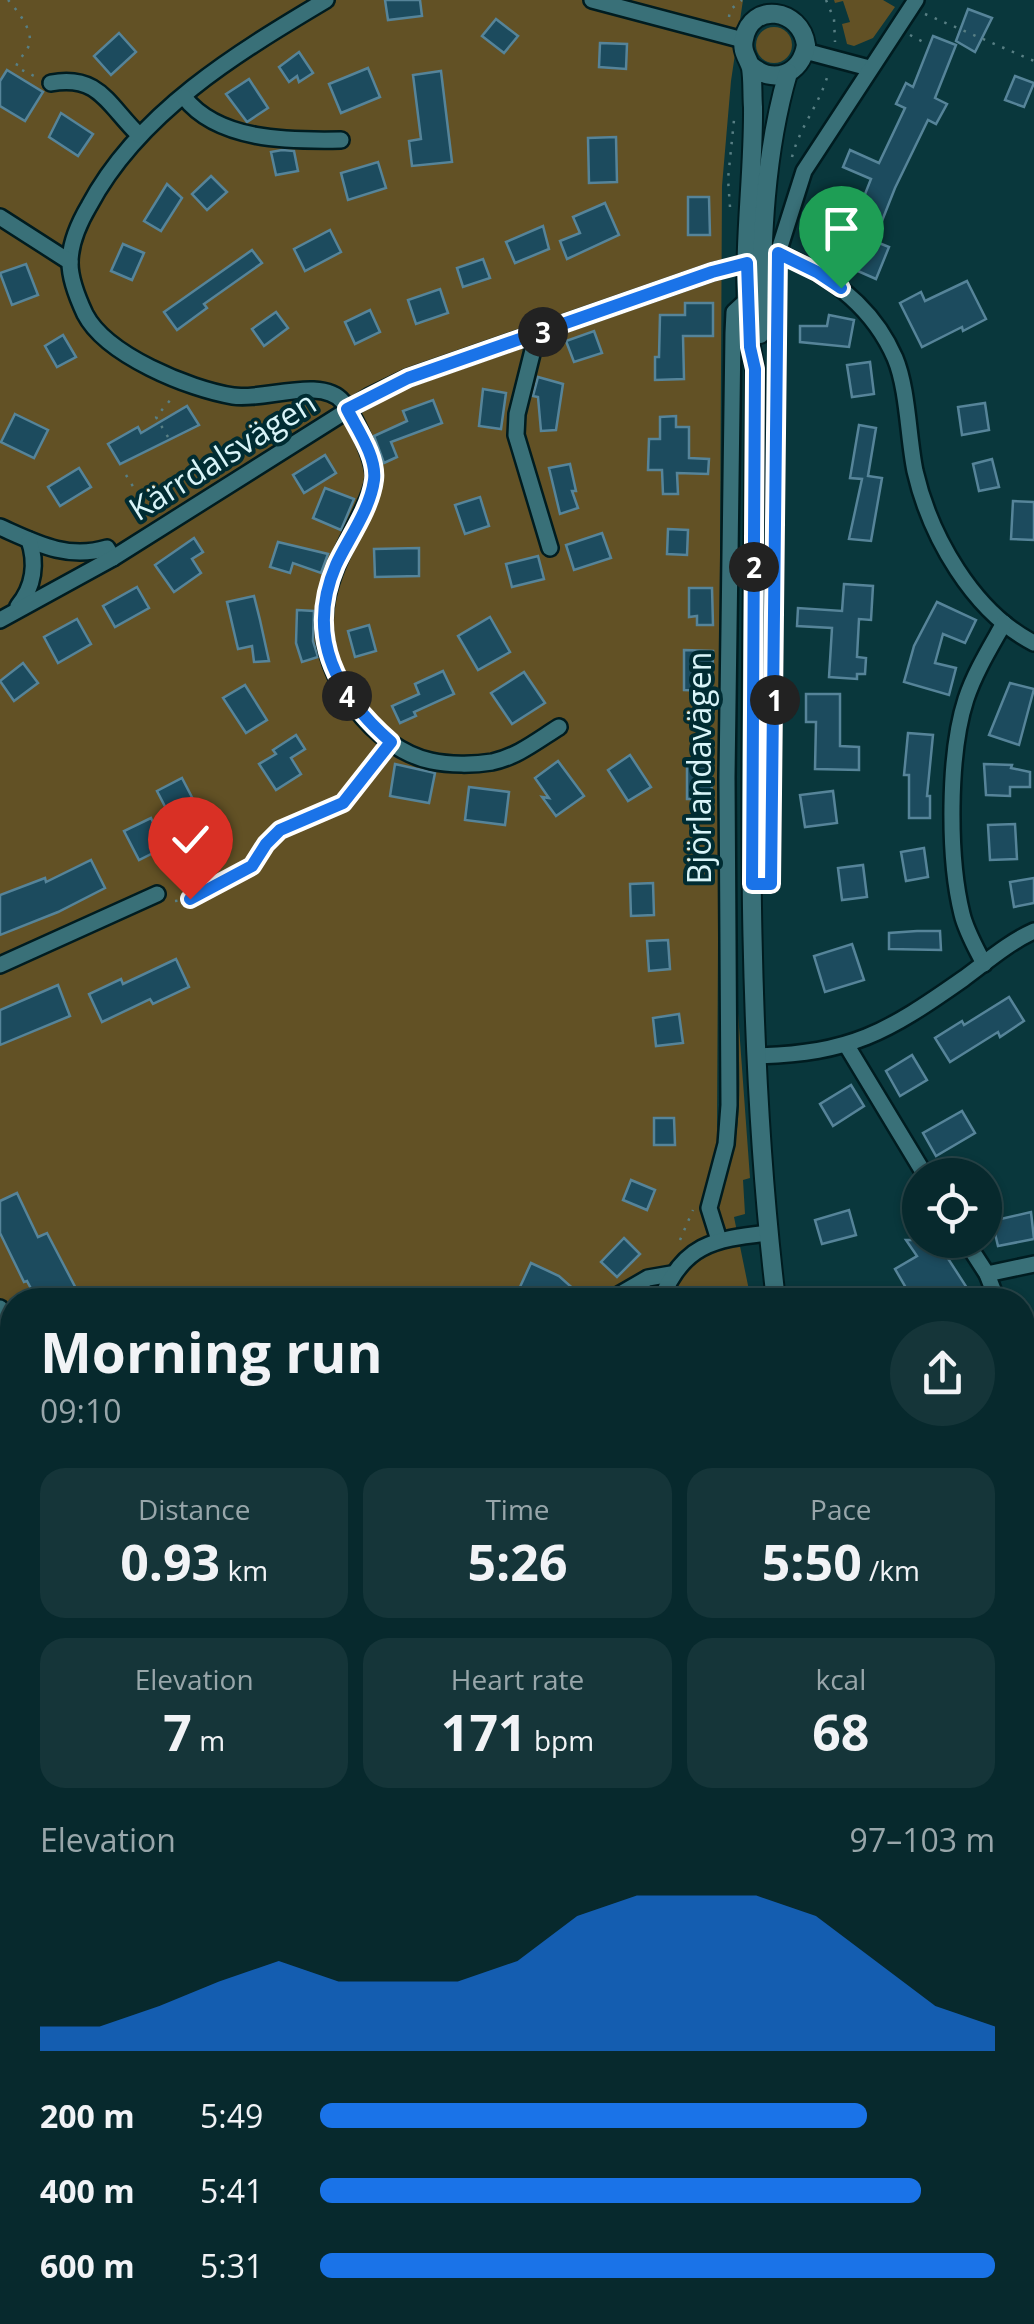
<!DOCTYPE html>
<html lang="en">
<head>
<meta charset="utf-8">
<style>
	body { margin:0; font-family:"Open Sans",sans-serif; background:#153539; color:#f1f3f6; height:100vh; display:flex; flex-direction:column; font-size:38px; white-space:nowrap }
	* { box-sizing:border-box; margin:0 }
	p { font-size:32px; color:#98a6aa }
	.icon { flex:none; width:55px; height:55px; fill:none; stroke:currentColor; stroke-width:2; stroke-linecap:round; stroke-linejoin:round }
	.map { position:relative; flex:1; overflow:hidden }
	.sheet { position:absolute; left:0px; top:1288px; width:1035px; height:1038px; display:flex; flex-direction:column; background:#07292d; border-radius:40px 40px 0 0; box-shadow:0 2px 8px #0004,0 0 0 2px #284549 }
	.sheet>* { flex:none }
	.buttons { position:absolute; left:902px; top:1158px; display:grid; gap:20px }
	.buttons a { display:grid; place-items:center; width:100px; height:100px; border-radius:50%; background:#07292d; box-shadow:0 2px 8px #0004,0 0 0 2px #284549; font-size:50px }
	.pin { position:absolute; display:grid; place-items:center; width:85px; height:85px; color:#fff; margin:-102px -42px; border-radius:50% 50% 50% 0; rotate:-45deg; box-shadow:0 0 10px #0007 }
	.pin .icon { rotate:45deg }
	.km { position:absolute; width:50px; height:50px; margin:-25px; border-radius:50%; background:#222; color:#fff; font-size:28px; line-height:50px; text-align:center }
	.round { display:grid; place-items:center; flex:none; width:105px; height:105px; border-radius:52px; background:#153539 }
	.headline { display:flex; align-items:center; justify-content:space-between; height:170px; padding:0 40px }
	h1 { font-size:55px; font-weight:700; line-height:75px }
	.metrics { display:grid; grid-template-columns:repeat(3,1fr); gap:15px; height:170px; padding:10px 40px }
	.metrics div { display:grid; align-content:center; border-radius:25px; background:#153539; text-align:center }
	.metrics b { font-size:50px; font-weight:700 }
	.metrics small { font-size:28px; font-weight:400 }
	.metrics p { font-size:28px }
	.chart { height:280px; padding:20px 40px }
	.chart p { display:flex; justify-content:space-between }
	.chart svg { width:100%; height:180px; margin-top:10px; fill:#1a73e8; opacity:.7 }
	ul { padding:0 40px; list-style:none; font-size:32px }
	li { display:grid; grid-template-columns:160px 120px 1fr; align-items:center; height:75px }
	li i { height:25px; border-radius:12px; background:#1a73e8 }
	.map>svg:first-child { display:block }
</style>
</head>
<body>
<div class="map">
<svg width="1034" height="2324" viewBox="0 0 1034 2324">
	<rect width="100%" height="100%" fill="#09373c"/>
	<g fill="#625125">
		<path d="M0,0H743L731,81L722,186L717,1127L727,1173C745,1123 738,1065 738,1013L750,1178L743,1180L745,1214L734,1217L751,1300H12V2312H855L858,2324H0Z"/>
		<path d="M834,0H883L895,7L873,38L854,46L847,44L842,24L850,22L843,1L835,3Z"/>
		<circle cx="774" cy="45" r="18"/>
	</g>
	<g fill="#1c4b5e" stroke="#568499" stroke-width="2.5">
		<path d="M385,0H420L422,16L388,20Z"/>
		<path d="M968,9L992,18L975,52L956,41Z"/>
		<path d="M496,19L518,36L504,53L482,36Z"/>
		<path d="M119,33L136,52L111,75L94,56Z"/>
		<path d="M933,36L956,45L935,98L947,104L936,124L928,120L895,188L874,241L889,247L876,279L851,268L863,238L850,232L871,179L843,167L850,150L879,163L905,108L896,104L906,83L913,87Z"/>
		<path d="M600,43L627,44L626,69L599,67Z"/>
		<path d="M299,52L313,73L299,82L297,76L289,82L279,67Z"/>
		<path d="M368,68L380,97L341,113L329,84Z"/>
		<path d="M7,70L43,92L25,121L0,106V81Z"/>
		<path d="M441,71L452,162L412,166L409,141L421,139L413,75Z"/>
		<path d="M1015,76L1034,83L1024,107L1005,100Z"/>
		<path d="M249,79L268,108L247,122L226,94Z"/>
		<path d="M61,113L93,134L78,156L49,137Z"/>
		<path d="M616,137L617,182L589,183L588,138Z"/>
		<path d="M282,150L294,151L298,171L276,175L271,152Z"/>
		<path d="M378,162L386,188L348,200L341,173Z"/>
		<path d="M211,176L227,192L207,210L192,194Z"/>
		<path d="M167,184L182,198L161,231L144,221Z"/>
		<path d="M688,197H709L710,235H688Z"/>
		<path d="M605,203L619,235L567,259L560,241L580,233L573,217Z"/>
		<path d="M543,226L549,249L515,263L506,242Z"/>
		<path d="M330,230L341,252L305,271L294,249Z"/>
		<path d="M123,244L144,253L132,280L111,271Z"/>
		<path d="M252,250L262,263L204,304L207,308L177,330L164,312Z"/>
		<path d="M483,259L490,278L463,287L457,268Z"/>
		<path d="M26,264L38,295L12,305L0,273Z"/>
		<path d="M967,281L986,319L963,331L962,327L922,347L900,303L921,292L925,301Z"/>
		<path d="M440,289L448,313L416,324L408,300Z"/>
		<path d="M685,303H713V336H683L684,379L655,380V357H659L660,315H685Z"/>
		<path d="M370,310L380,332L355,344L345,322Z"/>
		<path d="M276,312L288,328L264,346L252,329Z"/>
		<path d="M829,315L854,320L849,347L800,342V326H827Z"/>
		<path d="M594,331L602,353L574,362L566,341Z"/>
		<path d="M63,335L76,357L57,367L45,346Z"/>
		<path d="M870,362L874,394L852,397L847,365Z"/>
		<path d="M538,377L563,384L556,430L541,431L538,397L533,396Z"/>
		<path d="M483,389L506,393L501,429L479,426Z"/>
		<path d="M433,400L442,423L391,442L397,457L384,463L374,436L407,421L403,411Z"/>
		<path d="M985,403L989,430L962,435L958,407Z"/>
		<path d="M187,406L199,425L120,464L108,444L138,427L141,433Z"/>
		<path d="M15,414L48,430L34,458L1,442Z"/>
		<path d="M676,416V427H689V458L709,459L708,474L677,473L678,494H663L662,470H648L649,439H660V417Z"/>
		<path d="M859,425L876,428L868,476L882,478L871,541L849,539L862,479L850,478Z"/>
		<path d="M325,455L336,473L304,493L293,475Z"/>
		<path d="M992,459L999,487L979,491L973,464Z"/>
		<path d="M570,464L576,491H572L578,508L560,514L549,468Z"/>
		<path d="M79,468L91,487L60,506L48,487Z"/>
		<path d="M325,488L354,499L341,530L313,518Z"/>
		<path d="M480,497L489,526L465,534L455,505Z"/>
		<path d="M1013,501L1034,502V540L1011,539Z"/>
		<path d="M668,529L688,530L687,555L667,554Z"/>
		<path d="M602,533L611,558L574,570L566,545Z"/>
		<path d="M194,538L203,552L192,559L201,573L174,592L155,565Z"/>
		<path d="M278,542L328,554L321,573L293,563L290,573L270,567Z"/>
		<path d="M419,548V576L375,577L374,549Z"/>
		<path d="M538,556L544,579L512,587L506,564Z"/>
		<path d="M844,584L873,586L871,620L859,619L857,657L866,658L865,674H857V679L829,677L832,628L797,626L798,608L842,611Z"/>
		<path d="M137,587L149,608L115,627L103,606Z"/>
		<path d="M689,588H712L713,625H697V616L689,617Z"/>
		<path d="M254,596L260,620L269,661L254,662L252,646L238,649L227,602Z"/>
		<path d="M937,602L976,620L965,643L943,634L935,663L956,668L949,695L904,682L914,646Z"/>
		<path d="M297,610L314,611L313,641L318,657L302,662L296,643Z"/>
		<path d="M490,617L510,652L478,670L458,636Z"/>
		<path d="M77,619L91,644L58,663L44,637Z"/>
		<path d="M369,625L376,651L355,657L348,631Z"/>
		<path d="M684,650L713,651L712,691L684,690Z"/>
		<path d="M23,663L38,683L14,701L0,681Z"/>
		<path d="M443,671L454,694L414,712L416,716L400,723L392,706L419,694L415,684Z"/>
		<path d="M524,672L545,703L512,724L491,693Z"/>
		<path d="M1010,683L1034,689L1019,745L989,735Z"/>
		<path d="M245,685L267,720L246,733L223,698Z"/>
		<path d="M806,694H840V746L859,747V770L815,769L816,722H806Z"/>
		<path d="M908,733L933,735L927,796H930V818H909V775H904Z"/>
		<path d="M296,735L305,749L291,758L301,774L276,790L259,764L276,754L273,750Z"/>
		<path d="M630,755L651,787L628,801L608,770Z"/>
		<path d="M558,761L584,796L556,816L542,797L549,798L535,778Z"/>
		<path d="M395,764L435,773L429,803L390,796Z"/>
		<path d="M984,764L1012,765L1011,768L1030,772V787H1010V796L986,795Z"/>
		<path d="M687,765H711L712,799H687Z"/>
		<path d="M182,778L197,807L172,820L157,791Z"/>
		<path d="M469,787L509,792L505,825L465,820Z"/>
		<path d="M833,791L837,823L805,827L800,795Z"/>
		<path d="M151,818L165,847L139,860L124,831Z"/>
		<path d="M1015,824L1017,859L990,860L988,825Z"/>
		<path d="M924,848L928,877L906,881L901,852Z"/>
		<path d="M91,860L105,888L58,912L0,935V895L45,878L46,882Z"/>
		<path d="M863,865L867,897L842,900L838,868Z"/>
		<path d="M1034,878V903L1014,907L1010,882Z"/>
		<path d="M653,883L654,915L631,916L630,884Z"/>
		<path d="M917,931H940L941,950L889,949V933Z"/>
		<path d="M668,940L670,969L649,971L647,941Z"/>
		<path d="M852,944L864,980L825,992L814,956Z"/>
		<path d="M176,959L189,987L153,1004L150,999L102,1022L89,994L121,979L123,984Z"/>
		<path d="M58,985L70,1016L0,1045V1010Z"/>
		<path d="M1009,997L1024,1021L1000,1037L998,1032L950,1062L935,1038L962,1021L964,1025Z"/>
		<path d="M679,1014L683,1043L656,1046L653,1018Z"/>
		<path d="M912,1055L927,1080L900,1096L886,1071Z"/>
		<path d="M851,1085L864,1106L833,1126L820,1104Z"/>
		<path d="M962,1111L975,1133L936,1156L923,1133Z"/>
		<path d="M654,1118H674L675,1145H654Z"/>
		<path d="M631,1180L655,1190L647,1210L623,1200Z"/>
		<path d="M17,1193L38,1237L47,1233L82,1300H37L27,1281L24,1282L0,1233V1201Z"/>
		<path d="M849,1210L856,1235L822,1244L815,1220Z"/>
		<path d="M1031,1212L1034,1239L998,1246L992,1221Z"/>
		<path d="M624,1238L640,1254L617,1277L601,1262Z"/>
		<path d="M906,1240H936L969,1291L954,1300H913L895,1269L917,1256Z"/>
		<path d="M531,1263L559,1276L586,1300H559L545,1293L542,1300H514Z"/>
	</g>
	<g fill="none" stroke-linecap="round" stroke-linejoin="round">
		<g stroke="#001c20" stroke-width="12">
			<path id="service" d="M738,2324L741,2312"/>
		</g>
		<g stroke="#001c20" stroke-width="20">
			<g id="minor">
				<path d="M326,0C237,53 139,112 89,206C79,223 70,243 70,263C70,280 78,299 85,314C106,355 189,389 233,396C263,401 322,376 343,402C354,415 375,461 374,478C373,490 366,503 361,514C345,548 325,581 324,620C321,678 374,749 431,761C449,765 474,765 492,762C517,757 538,740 559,727"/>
				<path d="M592,0L743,40"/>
				<path d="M805,51L869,68"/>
				<path d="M51,83C99,74 108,105 139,135"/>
				<path d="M184,97C218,141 289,141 341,140"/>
				<path d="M0,217L70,262"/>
				<path d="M778,253C829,274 873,307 895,358C908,389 908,437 915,471C930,536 973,612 1034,643"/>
				<path d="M530,337L533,350L517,414L516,435L550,548"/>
				<path d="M0,527C36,543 67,560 107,548L113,558"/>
				<path d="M18,606C34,587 37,563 29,540"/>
				<path d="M0,620L113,558L370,396L407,378L712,272L747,263L753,258"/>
				<path d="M753,884H771L778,253L804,171L916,0"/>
				<path d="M984,964C976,948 966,931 962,914C948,858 948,754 966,699C975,672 990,648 1004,623"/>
				<path d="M0,965L157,894"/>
				<path d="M847,1046L925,1175"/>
				<path d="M756,1056C852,1053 886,1033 963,979C985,963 1009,942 1034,931"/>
				<path d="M719,1240L709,1208L726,1144L729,1105L727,777L733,333L734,312L748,299"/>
				<path d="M965,1240L987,1274L997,1300"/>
				<path d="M987,1274L1034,1264"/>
				<path d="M610,1300L648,1278L671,1274"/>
				<path d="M661,1300C682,1245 713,1239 768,1233"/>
				<path d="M0,1308L12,1331L8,1339"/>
				<path d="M1022,1467L1034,1477"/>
				<path d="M0,1756L12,1746"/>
				<path d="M1022,1771H1034"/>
				<path d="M909,2312L912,2324"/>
				<path d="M3,2324L24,2312"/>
				<path d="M647,2324L679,2312"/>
			</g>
		</g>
		<g stroke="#001c20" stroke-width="22">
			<g id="tertiary">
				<path d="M750,65C773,85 801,75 806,45C801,8 751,1 744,39C741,51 748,58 751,68C753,80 752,95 753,107C754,193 736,284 755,369C754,679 739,992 776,1300"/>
				<path d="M760,334C762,247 763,158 788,73"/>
				<path d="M1022,1918H1034"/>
				<path d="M883,2312L884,2324"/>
			</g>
		</g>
		<g stroke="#587f84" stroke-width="2.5" stroke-dasharray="2.5 8" stroke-linecap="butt">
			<path d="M8,0C17,10 34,31 29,45C26,54 19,57 16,67L36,77"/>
			<path d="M826,0L834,19L835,42"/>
			<path d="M925,14L1034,61"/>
			<path d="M729,17L730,10L742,0"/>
			<path d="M910,35L927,44"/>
			<path d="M792,157C800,126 820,104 828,74"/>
			<path d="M730,207L728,179L734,120"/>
			<path d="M168,437L156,417L172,398"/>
			<path d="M126,475L151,516"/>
			<path d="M175,901L190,899L252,867L265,844L280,830L335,809L381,756"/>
			<path d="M680,1240L693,1210"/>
			<path d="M10,1379L12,1377"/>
			<path d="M0,1569L12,1567"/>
		</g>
		<use href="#service" stroke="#397078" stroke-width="8"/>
		<use href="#minor" stroke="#397078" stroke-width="15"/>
		<use href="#tertiary" stroke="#397078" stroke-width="18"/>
	</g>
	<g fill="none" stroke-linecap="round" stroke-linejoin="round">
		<g stroke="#fff" stroke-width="20">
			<path id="route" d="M190,899L252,866L266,844L280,830L343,803L391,742C337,695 305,637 336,565C348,539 370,510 374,480C377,457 357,429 347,409L408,378L712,272L747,263L750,347L755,369L752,884H771L778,253L817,272L841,288"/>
		</g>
		<use href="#route" stroke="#1a73e8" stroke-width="12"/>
	</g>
	<g text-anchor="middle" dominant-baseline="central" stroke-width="8" stroke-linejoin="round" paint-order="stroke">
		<g font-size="32" fill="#d8f4f8" stroke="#002c32">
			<text transform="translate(222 455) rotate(-32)">Kärrdalsvägen</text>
			<text transform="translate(698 768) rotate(-90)">Björlandavägen</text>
		</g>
	</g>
</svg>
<div class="buttons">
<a><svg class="icon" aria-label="locate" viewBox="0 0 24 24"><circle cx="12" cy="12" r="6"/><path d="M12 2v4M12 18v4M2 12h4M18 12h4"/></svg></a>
</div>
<div class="pin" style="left:841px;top:288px;background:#1e9e55"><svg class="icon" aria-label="arrive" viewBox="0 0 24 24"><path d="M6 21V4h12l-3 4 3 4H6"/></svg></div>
<div class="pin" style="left:190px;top:899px;background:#d93025"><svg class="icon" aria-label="check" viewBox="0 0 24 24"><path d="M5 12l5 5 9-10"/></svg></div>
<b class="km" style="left:775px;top:700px">1</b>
<b class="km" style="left:754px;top:567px">2</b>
<b class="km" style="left:543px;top:332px">3</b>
<b class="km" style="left:347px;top:696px">4</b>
<section class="sheet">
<div class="headline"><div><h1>Morning run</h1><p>09:10</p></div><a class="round"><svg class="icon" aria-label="share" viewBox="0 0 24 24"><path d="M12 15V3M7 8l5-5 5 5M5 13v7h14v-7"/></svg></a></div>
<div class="metrics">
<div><p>Distance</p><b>0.93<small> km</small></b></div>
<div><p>Time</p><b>5:26</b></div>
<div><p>Pace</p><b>5:50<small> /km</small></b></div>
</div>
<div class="metrics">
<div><p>Elevation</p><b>7<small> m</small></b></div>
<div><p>Heart rate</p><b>171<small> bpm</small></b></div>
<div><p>kcal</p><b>68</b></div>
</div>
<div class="chart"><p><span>Elevation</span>97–103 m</p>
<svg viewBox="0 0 160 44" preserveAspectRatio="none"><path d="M0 44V38L10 38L20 33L30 27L40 22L50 27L60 27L70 27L80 22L90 11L100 6L110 6L120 6L130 11L140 22L150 33L160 38V44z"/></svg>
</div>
<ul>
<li><b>200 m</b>5:49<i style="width:81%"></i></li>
<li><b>400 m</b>5:41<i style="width:89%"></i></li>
<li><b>600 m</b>5:31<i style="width:100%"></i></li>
</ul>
</section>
</div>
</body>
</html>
